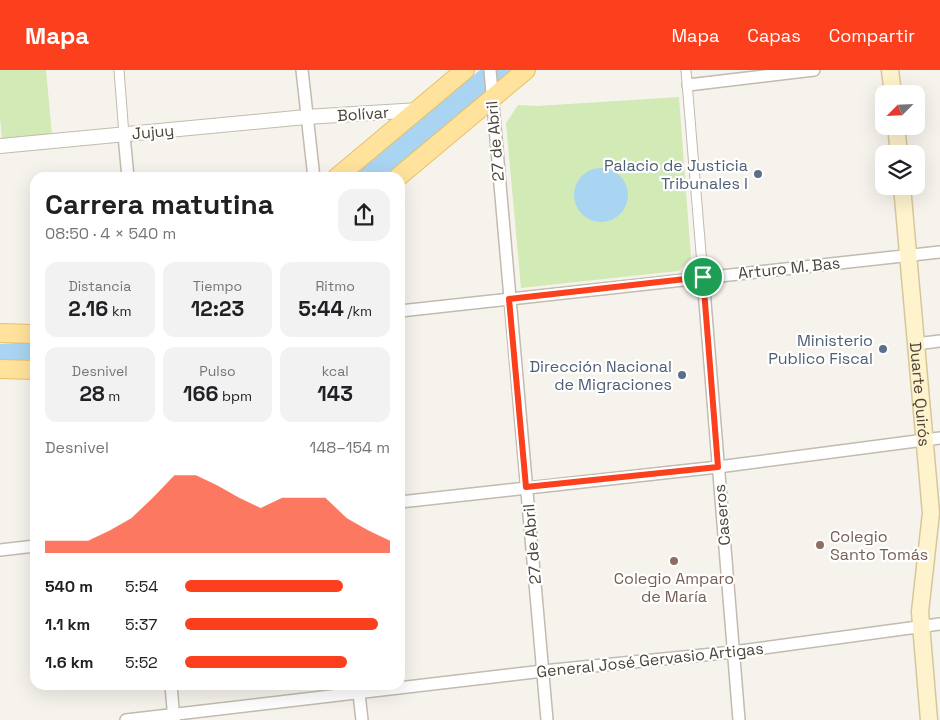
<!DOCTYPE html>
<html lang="es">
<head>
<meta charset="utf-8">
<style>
	body { margin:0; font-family:"Space Grotesk",sans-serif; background:#f2f2f2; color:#202124; height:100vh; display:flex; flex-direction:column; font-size:19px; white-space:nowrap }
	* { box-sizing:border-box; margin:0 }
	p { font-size:16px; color:#757577 }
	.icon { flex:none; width:28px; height:28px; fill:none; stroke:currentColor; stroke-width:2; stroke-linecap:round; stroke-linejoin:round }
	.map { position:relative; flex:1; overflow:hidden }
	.drawer { position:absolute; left:30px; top:102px; width:375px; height:518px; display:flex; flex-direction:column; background:#fff; border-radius:15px; box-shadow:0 5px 20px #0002 }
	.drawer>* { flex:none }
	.needle { width:32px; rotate:246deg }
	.tools { position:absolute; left:875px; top:15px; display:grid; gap:10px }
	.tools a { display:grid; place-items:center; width:50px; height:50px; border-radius:10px; background:#fff; box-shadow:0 5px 20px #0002; font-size:25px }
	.pin { position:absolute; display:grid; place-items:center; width:42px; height:42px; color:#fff; margin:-21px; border:2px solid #fff; border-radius:50%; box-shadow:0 1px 5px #0007 }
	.round { display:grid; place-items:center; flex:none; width:52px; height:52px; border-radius:15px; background:#f2f2f2 }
	.summary { display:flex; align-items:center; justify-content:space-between; height:85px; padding:0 15px }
	h1 { font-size:28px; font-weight:700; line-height:38px }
	.metrics { display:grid; grid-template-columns:repeat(3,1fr); gap:8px; height:85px; padding:5px 15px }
	.metrics div { display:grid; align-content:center; border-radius:12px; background:#f2f2f2; text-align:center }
	.metrics b { font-size:21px; font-weight:700 }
	.metrics small { font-size:14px; font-weight:400 }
	.metrics p { font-size:14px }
	.chart { height:140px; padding:10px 15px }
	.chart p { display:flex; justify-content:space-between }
	.chart svg { width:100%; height:90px; margin-top:5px; fill:#fc3f1d; opacity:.7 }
	ul { padding:0 15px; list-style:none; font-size:16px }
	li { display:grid; grid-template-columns:80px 60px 1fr; align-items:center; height:38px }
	li i { height:12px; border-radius:6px; background:#fc3f1d }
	header { display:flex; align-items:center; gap:30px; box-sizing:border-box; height:70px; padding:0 25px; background:#fc3f1d; color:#fff }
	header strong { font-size:24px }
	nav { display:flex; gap:28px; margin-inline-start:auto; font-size:18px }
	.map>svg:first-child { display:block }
</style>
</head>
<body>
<header>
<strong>Mapa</strong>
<nav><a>Mapa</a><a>Capas</a><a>Compartir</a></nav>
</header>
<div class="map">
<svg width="940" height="650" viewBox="0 0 940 650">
	<rect width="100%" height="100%" fill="#f6f3ec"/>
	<g fill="#d2eab5">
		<path d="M0,0H46L52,65L2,69L0,48Z"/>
		<path d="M679,27L691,188L678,201L521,218L506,53L518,35L537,36Z"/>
	</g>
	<g fill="#a9d4f2">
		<path d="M480,0H515L385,107L348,108Z"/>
		<circle cx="601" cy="125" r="27"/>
		<path d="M35,272V293H0V274Z"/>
	</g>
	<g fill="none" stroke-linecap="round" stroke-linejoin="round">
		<g stroke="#c2bbae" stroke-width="11">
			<g id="pedestrian">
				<path d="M119,0L124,65"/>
				<path d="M686,0L703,207"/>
			</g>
		</g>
		<g stroke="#c2bbae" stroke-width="14">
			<g id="minor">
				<path d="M302,0L314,108"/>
				<path d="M490,0L547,650"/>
				<path d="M688,15L814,0"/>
				<path d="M124,65L128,108"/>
				<path d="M703,207L739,650"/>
				<path d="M400,241L940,182"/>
				<path d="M916,274L940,271"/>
				<path d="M400,432L718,397L940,368"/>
				<path d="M0,480L35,476"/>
				<path d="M171,615L174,650"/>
				<path d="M358,615L362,650"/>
				<path d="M126,650L543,601L733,582L940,554"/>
			</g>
		</g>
		<g stroke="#c2bbae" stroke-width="16">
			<path id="tertiary" d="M0,76L306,47L419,40"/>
		</g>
		<g stroke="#d6c79b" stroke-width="19">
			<g id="secondary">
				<path d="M890,0L893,24"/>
				<path d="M896,56L899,84"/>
				<path id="s1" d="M902,116L931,443L920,542L929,650"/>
			</g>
		</g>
		<g stroke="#e6c16a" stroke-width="20">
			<g id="primary">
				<path d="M336,108L465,0"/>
				<path d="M397,108L526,0"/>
				<path d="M0,263L35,264"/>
				<path d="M0,299L35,300"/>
			</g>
		</g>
		<use href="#pedestrian" stroke="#fff" stroke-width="9"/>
		<use href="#minor" stroke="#fff" stroke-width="11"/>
		<use href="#tertiary" stroke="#fff" stroke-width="14"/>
		<use href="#secondary" stroke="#fff3cd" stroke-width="16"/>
		<use href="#primary" stroke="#ffe39c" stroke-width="18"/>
	</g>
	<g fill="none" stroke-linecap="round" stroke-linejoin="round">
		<g stroke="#fff" stroke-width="10">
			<path id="route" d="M703,207L718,397L526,417L509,229Z"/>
		</g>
		<use href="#route" stroke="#fc3f1d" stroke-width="6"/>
	</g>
	<g fill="#5c6f8a" stroke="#fff" stroke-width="2">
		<circle cx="758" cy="104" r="5"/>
		<circle cx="883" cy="279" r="5"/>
		<circle cx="682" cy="305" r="5"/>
	</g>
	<g fill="#8d6e63" stroke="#fff" stroke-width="2">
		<circle cx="820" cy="475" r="5"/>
		<circle cx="674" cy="491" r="5"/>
	</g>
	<g text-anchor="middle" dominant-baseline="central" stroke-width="4.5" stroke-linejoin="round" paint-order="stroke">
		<g font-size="16" fill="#4b4439" stroke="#fff">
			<text transform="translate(363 44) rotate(-4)">Bolívar</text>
			<text transform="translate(153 62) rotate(-5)">Jujuy</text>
			<text transform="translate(495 71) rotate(-95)">27 de Abril</text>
			<text transform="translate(789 198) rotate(-6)">Arturo M. Bas</text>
			<text stroke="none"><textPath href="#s1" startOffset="209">Duarte Quirós</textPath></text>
			<text transform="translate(722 445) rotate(-95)">Caseros</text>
			<text transform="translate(532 474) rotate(-95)">27 de Abril</text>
			<text transform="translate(650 590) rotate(-6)">General José Gervasio Artigas</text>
		</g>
		<g font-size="16" fill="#4e5e75" stroke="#fff" text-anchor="end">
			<text x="748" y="95">Palacio de Justicia<tspan x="748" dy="18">Tribunales I</tspan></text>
			<text x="873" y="270">Ministerio<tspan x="873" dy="18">Publico Fiscal</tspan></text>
			<text x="672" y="296">Dirección Nacional<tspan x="672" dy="18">de Migraciones</tspan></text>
		</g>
		<g font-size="16" fill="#785e54" stroke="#fff" text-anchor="start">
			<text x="830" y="466">Colegio<tspan x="830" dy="18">Santo Tomás</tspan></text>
			<text x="674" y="508" text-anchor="middle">Colegio Amparo<tspan x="674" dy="18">de María</tspan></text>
		</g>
	</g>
</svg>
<div class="tools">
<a><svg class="needle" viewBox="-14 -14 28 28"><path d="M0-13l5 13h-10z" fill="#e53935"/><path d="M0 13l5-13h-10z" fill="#757577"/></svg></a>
<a><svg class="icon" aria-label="layers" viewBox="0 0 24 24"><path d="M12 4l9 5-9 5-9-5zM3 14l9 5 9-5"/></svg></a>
</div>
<div class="pin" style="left:703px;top:207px;background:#1e9e55"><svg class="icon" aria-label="arrive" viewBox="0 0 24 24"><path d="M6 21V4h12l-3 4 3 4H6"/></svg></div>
<section class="drawer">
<div class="summary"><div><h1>Carrera matutina</h1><p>08:50 · 4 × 540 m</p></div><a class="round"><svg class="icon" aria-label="share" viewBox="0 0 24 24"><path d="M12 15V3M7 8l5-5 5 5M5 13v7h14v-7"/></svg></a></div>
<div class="metrics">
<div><p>Distancia</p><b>2.16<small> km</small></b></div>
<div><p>Tiempo</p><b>12:23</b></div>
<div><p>Ritmo</p><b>5:44<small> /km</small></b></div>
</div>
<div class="metrics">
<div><p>Desnivel</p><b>28<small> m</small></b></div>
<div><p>Pulso</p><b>166<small> bpm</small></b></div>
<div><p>kcal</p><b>143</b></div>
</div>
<div class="chart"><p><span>Desnivel</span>148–154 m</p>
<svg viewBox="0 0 160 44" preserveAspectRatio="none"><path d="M0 44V38L10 38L20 38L30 33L40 27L50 17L60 6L70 6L80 11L90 17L100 22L110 17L120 17L130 17L140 27L150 33L160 38V44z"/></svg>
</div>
<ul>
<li><b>540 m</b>5:54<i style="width:77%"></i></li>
<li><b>1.1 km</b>5:37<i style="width:94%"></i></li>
<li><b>1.6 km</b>5:52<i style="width:79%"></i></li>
</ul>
</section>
</div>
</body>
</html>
